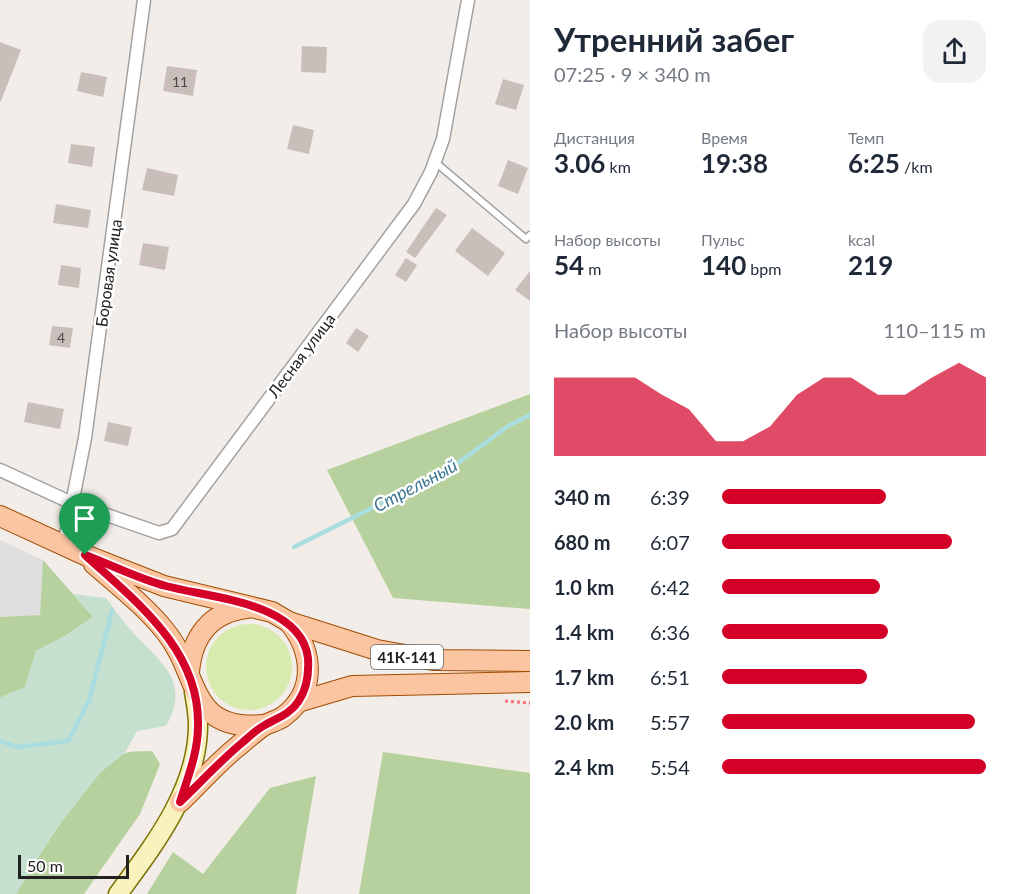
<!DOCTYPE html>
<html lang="ru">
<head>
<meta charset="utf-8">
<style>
	body { margin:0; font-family:Lato,sans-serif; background:#f2f2f3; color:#1f2937; height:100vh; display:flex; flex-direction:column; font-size:22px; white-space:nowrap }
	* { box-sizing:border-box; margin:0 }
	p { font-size:20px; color:#747a83 }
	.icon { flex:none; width:33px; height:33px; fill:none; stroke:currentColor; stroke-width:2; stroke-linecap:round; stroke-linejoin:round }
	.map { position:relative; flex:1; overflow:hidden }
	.details { display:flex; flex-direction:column; background:#fff; width:480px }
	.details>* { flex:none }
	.scale { position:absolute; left:18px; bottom:15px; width:111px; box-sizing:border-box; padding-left:6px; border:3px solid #212121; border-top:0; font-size:16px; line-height:21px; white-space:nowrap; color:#212121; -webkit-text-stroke:4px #fff; paint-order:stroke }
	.pin { position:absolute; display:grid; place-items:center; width:51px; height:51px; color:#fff; margin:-62px -26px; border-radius:50% 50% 50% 0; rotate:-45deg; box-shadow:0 0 6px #0007 }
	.pin .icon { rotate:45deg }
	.round { display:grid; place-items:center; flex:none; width:63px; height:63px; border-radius:18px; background:#f2f2f3 }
	.overview { display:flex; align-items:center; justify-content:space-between; height:102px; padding:0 24px }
	h1 { font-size:33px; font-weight:700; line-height:45px }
	.figures { display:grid; grid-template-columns:repeat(3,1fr); gap:9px; height:102px; padding:6px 24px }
	.figures div { display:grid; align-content:center }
	.figures b { font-size:26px; font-weight:700 }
	.figures small { font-size:16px; font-weight:400 }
	.figures p { font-size:16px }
	.chart { height:168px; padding:12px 24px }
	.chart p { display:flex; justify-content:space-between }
	.chart svg { width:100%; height:108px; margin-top:6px; fill:#d30027; opacity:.7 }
	ul { padding:0 24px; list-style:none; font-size:20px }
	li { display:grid; grid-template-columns:96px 72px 1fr; align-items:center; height:45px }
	li i { height:15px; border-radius:8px; background:#d30027 }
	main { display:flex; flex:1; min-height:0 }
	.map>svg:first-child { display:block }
</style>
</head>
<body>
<main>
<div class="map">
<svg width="530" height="894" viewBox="0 0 530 894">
	<rect width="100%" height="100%" fill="#f2ede8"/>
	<path fill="#dfdedf" d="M0,540L43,560L40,615L0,617Z"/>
	<circle fill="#d7ebaf" cx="249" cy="667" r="43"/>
	<g fill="#b6d19d">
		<path d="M530,394V609L393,598L327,470Z"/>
		<path d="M43,560L93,617L65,636L36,651L25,687L0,698V617L40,615Z"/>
		<path d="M152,751L160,764L140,814L84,894H16C39,857 86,774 124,754C131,750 143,752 152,751Z"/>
		<path d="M383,752L530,773V894H359Z"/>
		<path d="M316,776L296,894H147L173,852L203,874L270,788Z"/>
	</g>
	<path fill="#c5e0ce" d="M73,594L106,598C114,608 121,619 129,628C157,660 193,680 166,726L137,731L125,753L101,772L56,829L16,894H0V698L25,687L36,651L65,636L93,617Z"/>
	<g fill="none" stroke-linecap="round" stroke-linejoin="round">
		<g stroke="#a9dddf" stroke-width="4.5">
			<path d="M294,547L450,469L508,426L530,415"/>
			<path d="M0,741L17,747L68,741L89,701L112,611"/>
		</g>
	</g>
	<g fill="#cabebb">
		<path d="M0,42L21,50L1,101H0Z"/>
		<path d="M302,46L327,47L326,73L301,72Z"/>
		<path d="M167,66L197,70L193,96L163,91Z"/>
		<path d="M81,72L107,77L103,97L77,91Z"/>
		<path d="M503,79L524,85L516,110L495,104Z"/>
		<path d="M293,125L314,130L309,154L287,149Z"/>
		<path d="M71,144L95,147L92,167L68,163Z"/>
		<path d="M508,160L528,168L518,194L498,186Z"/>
		<path d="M147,168L178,175L174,196L142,190Z"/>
		<path d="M56,204L91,210L88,228L53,223Z"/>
		<path d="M436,208L447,215L415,258L406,252Z"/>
		<path d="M472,228L505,253L488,276L455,251Z"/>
		<path d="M143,243L169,247L165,270L139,265Z"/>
		<path d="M406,258L417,265L406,282L395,275Z"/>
		<path d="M61,265L81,268L79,288L58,285Z"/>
		<path d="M530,271V301L515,290Z"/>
		<path d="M52,326L73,328L70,348L49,345Z"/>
		<path d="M356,328L369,336L358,352L346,343Z"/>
		<path d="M28,402L64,409L60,429L24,422Z"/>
		<path d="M108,422L132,427L128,446L104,441Z"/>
	</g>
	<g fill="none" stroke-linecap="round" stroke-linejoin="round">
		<g stroke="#a2a2a2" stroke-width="9">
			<path id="lane" d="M435,162L526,239L530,235"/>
		</g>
		<g stroke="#a2a2a2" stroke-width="15">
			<g id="street">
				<path d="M0,470L72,503L159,533L172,529L414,204L431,172L443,139L468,0"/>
				<path d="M64,544L85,438L144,0"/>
			</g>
		</g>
		<g stroke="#7c7304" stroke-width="21">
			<path id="secondary" d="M118,894C154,845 198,789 198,725C198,714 196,703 194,692"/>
		</g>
		<g stroke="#9f4d00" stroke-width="22">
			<g id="primary">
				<path d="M0,516L85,555L164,586L272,612L289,622L377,650L433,660L530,661"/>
				<path d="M94,564C118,585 145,606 165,631C201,675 187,732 264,725"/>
				<path d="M189,672C192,637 210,612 247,608"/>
				<path d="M298,702L352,686L530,682"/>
				<path d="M180,802C199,784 217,763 237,747C246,740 254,732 263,726C269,722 278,721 284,716C317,691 313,651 289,622"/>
			</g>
		</g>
		<path stroke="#fb707b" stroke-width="3" stroke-dasharray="3 3" stroke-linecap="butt" d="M505,701L530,703"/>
		<use href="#lane" stroke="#fff" stroke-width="6"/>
		<use href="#street" stroke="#fff" stroke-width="12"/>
		<use href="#secondary" stroke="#faf2bd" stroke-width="18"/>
		<use href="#primary" stroke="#fcc5a2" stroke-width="20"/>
	</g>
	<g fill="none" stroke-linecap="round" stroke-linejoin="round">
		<g stroke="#fff" stroke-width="12">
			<path id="route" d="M85,555C112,565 139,579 166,586C210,598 301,602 308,658C309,673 307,689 298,702C290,714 277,718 265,725C257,729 250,736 243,742C221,760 201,782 180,802C188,777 198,752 198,726C200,649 136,602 85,555Z"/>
		</g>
		<use href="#route" stroke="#d30027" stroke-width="8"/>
	</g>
	<g text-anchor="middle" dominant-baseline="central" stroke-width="5" stroke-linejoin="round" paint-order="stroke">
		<g font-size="14" fill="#4b4848">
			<text x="180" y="81">11</text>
			<text x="61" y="337">4</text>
		</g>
		<rect fill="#fff" stroke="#646464" stroke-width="1.5" x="371" y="645" width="72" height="24" rx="4.5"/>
		<g font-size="15" font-weight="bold" fill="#212121">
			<text x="407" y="657">41К-141</text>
		</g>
		<g font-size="16" fill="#212121" stroke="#fff">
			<text transform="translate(108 273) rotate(-82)">Боровая улица</text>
			<text transform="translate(301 355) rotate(-53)">Лесная улица</text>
		</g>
		<g font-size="18" font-style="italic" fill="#407893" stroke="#fff">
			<text transform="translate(415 485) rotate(-28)">Стрельный</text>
		</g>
	</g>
</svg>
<div class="scale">50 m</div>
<div class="pin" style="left:85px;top:555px;background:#1e9e55"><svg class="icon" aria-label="arrive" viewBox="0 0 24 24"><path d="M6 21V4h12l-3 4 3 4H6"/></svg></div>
</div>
<section class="details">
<div class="overview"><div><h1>Утренний забег</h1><p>07:25 · 9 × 340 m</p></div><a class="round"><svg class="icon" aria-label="share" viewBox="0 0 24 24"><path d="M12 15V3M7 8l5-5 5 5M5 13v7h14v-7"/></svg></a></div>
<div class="figures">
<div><p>Дистанция</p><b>3.06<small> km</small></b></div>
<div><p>Время</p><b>19:38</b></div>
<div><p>Темп</p><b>6:25<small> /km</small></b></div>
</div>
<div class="figures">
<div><p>Набор высоты</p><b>54<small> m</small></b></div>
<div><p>Пульс</p><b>140<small> bpm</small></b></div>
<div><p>kcal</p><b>219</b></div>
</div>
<div class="chart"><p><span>Набор высоты</span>110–115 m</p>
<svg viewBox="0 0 160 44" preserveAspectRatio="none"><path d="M0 44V12L10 12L20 12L30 12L40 19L50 25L60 38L70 38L80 32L90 19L100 12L110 12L120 19L130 19L140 12L150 6L160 12V44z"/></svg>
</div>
<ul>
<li><b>340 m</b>6:39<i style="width:62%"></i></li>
<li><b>680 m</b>6:07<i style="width:87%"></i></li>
<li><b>1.0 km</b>6:42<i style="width:60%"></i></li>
<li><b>1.4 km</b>6:36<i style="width:63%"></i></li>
<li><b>1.7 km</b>6:51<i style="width:55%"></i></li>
<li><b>2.0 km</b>5:57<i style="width:96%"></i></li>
<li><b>2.4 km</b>5:54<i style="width:100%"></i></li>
</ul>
</section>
</main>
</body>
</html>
